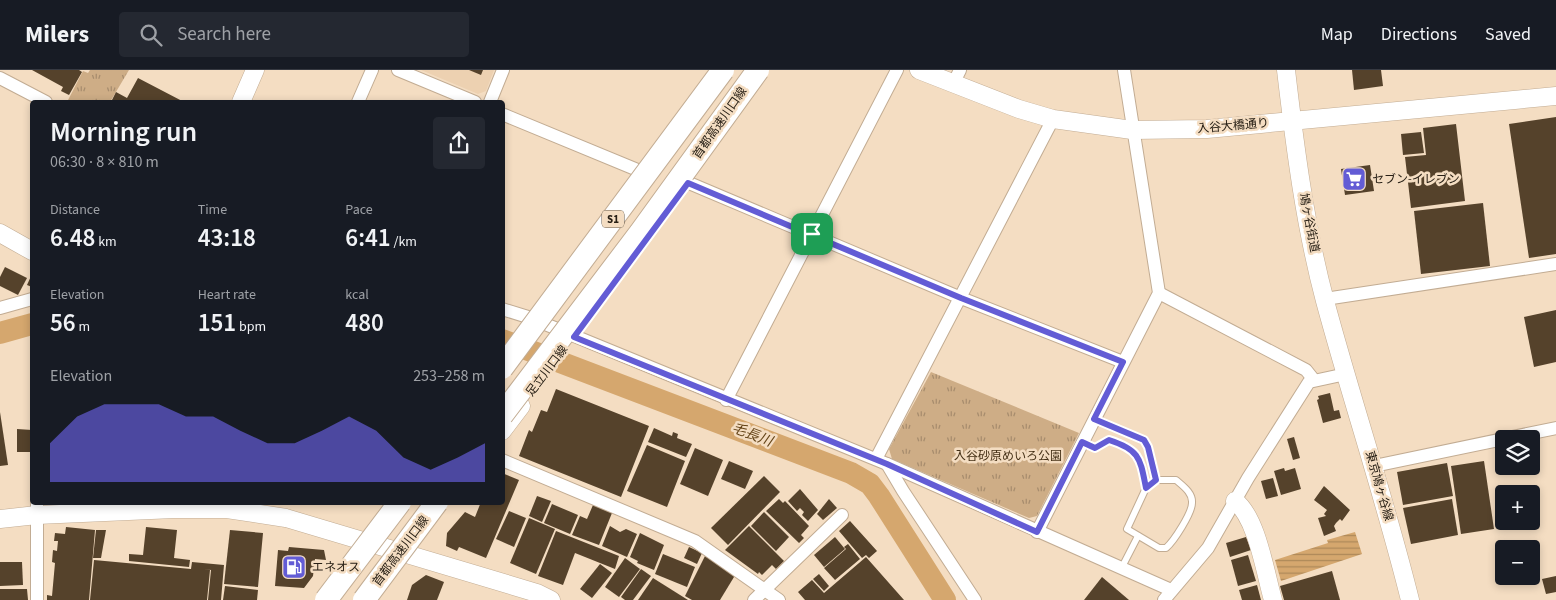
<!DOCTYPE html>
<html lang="en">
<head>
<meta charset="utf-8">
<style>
	body { margin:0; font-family:"Source Sans 3","Noto Sans JP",sans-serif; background:#242831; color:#f1f3f6; height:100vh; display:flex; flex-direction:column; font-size:19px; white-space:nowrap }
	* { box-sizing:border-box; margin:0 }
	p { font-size:16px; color:#9ea1a6 }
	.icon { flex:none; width:28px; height:28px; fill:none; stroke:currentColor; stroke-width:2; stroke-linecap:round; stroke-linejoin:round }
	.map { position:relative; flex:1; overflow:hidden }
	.drawer { position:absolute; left:30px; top:30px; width:475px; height:405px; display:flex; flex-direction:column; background:#171b24; border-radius:5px; box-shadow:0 2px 8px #0003 }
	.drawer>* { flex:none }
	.buttons { position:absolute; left:1495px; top:360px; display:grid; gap:10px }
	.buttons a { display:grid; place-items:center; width:45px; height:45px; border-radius:5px; background:#171b24; box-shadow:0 2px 8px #0003; font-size:25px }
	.pin { position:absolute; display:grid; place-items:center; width:42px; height:42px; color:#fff; margin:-21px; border-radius:10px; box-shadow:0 2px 8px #0006 }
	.round { display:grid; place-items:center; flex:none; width:52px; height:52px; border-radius:5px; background:#242831 }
	.summary { display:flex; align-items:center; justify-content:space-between; height:85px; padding:0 20px }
	h1 { font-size:28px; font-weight:600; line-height:38px }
	.stats { display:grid; grid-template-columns:repeat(3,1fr); gap:8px; height:85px; padding:5px 20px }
	.stats div { display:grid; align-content:center }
	.stats b { font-size:25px; font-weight:600 }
	.stats small { font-size:14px; font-weight:400 }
	.stats p { font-size:14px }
	.chart { height:140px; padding:10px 20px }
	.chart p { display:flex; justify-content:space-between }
	.chart svg { width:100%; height:90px; margin-top:5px; fill:#635cd5; opacity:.7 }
	header { display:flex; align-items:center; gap:30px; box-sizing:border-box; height:70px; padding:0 25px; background:#171b24; border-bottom:1px solid #363941 }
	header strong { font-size:24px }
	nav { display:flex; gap:28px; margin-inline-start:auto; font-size:18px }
	.search { width:350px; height:45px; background:#242831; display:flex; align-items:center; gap:12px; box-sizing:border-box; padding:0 18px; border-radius:5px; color:#9ea1a6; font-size:19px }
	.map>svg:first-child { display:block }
</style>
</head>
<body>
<header>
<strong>Milers</strong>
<div class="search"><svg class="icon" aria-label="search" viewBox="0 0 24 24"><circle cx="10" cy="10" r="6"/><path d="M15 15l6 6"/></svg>Search here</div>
<nav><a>Map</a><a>Directions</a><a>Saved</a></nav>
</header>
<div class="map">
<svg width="1556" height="530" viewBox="0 0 1556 530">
	<defs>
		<pattern id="park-tufts" width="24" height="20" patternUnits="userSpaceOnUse" patternTransform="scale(1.25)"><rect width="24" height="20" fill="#cead86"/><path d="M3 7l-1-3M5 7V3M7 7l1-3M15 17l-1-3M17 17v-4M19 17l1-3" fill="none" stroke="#a78c6d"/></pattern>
		<pattern id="water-rules" width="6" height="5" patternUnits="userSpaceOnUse" patternTransform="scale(1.25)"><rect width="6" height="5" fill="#d5a76e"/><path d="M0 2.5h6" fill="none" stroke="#ad8859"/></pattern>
	</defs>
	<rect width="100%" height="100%" fill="#f4ddc2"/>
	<path fill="#edd1b1" d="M421,0H494L486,21L478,24Z"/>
	<g fill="url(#park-tufts)">
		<path d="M90,0H129L110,32H67L83,1L88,3Z"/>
		<path d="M931,302L1079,363L1037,446L1029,448L892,389L889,379Z"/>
	</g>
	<path fill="url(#water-rules)" d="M1355,462L1362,484L1281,511L1275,490L1328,473L1327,470Z"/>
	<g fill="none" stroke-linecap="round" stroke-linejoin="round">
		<g stroke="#d5a76e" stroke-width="22">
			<path d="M0,263L32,254"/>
			<path d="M502,270L851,403L870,414L879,426L945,530"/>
		</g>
	</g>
	<g fill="#55422b">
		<path d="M32,0H79L82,2L69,25L61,21L63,17Z"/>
		<path d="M469,0H483L481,5Z"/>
		<path d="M1352,0H1381L1383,16L1354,20Z"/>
		<path d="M138,8L184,32H111L116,22L127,28Z"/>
		<path d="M1556,47V184L1529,188L1509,54Z"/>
		<path d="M1456,54L1465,131L1411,138L1405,87L1426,85L1423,58Z"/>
		<path d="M1421,62L1424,83L1403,85L1401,64Z"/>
		<path d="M1370,95L1374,121L1345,125L1341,99Z"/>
		<path d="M1483,133L1490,196L1421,204L1414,141Z"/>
		<path d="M5,197L27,208L18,225L0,216V207Z"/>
		<path d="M32,204V217L27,215Z"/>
		<path d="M1556,240V292L1534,297L1524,247Z"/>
		<path d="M556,319L649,356L621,427L519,386L529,360L532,362L541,340L547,342Z"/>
		<path d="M1330,323L1334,341L1339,340L1341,348L1323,353L1317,330L1319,329L1318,326Z"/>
		<path d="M0,342L8,395L0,396Z"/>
		<path d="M654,358L672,366L673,362L678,364L677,368L692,374L686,387L648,372Z"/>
		<path d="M17,359L32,360V382H17Z"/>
		<path d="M1294,367L1300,388L1293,390L1287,369Z"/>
		<path d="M647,375L685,391L667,437L627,421Z"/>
		<path d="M695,378L723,390L708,426L680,414Z"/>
		<path d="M729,391L753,401L745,419L721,409Z"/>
		<path d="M1484,391L1494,459L1461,464L1451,396Z"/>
		<path d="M1447,393L1453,426L1403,435L1397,402Z"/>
		<path d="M1284,398L1285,401L1295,398L1301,419L1281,425L1274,401Z"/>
		<path d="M502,403L519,410L486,488L459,477L457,481L446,476L447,463L465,442L475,447L481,432H502Z"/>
		<path d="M764,406L780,422L728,475L711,458Z"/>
		<path d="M1273,408L1278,426L1266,429L1261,411Z"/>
		<path d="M1324,416L1350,440L1342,451L1340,449L1336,453L1334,456L1336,461L1324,466L1318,448L1326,446L1324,444L1327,440L1314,430Z"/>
		<path d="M800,419L818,440L808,451L802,445L804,442L800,438L797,441L788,431Z"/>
		<path d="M537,426L551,431L542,452L529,446Z"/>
		<path d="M779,429L783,433L785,431L809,456L801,465L804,468L799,473L766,441Z"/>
		<path d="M829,429L837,438L823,450L817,444Z"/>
		<path d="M1452,429L1458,465L1411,474L1403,438Z"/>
		<path d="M552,434L578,445L570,464L544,453Z"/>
		<path d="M593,435L612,443L599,475L572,465L580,446L587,449Z"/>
		<path d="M509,441L526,448L514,477L496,469Z"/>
		<path d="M764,442L789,467L776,481L751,456Z"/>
		<path d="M529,448L555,459L536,504L510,493Z"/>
		<path d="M850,451L877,481L869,488L866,485L862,488L839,461Z"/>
		<path d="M610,456L620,462L626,459L637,464L627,487L602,476Z"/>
		<path d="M749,456L784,491L776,499L772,495L762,505L759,502L758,504L725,480Z"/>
		<path d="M66,457L95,460L89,530H47V525L52,526L55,493L52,492L53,480L57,481L58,471H54L55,463L65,464Z"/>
		<path d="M146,457L177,460L174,488L190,490L189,497L129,491V484L143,485Z"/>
		<path d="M96,460H106L101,488H93Z"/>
		<path d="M230,460L263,463L258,517L224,514Z"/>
		<path d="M556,461L619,486L615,499L575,483L563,515L538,506Z"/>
		<path d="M640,463L664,475L654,500L637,493L638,491L630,487Z"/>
		<path d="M835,467L845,479L824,497L814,485Z"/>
		<path d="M1246,467L1251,480L1230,487L1226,473Z"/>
		<path d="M848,474L860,489L835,510L824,498L846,479L844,477Z"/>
		<path d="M289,477L324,480L326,490L315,489L313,506L304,518L275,516L278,480L288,481Z"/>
		<path d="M689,477L702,483L697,494L684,488Z"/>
		<path d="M663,484L695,497L687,517L655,504Z"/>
		<path d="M1248,485L1256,511L1238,516L1231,490Z"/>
		<path d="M705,486L734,503V507L720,530H692L685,526Z"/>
		<path d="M866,487L904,530H805L798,522L812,510L824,523Z"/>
		<path d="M625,488L640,499L619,527L605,517Z"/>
		<path d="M94,490L191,499L192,492L224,495L221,530H208L211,500L203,499L210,500L207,530H90Z"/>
		<path d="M0,492H22L23,515L0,516Z"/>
		<path d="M600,494L612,503L592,528L580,519Z"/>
		<path d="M641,499L651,506L633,530H625L621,527Z"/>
		<path d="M1332,501L1340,530H1284L1280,516Z"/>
		<path d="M819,504L829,516L824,521L813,509Z"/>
		<path d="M426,505L444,512L437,530H407L412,515Z"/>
		<path d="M1556,506V522L1546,524L1542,509Z"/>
		<path d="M1102,507L1129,530H1084Z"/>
		<path d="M653,508L688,530H638Z"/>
		<path d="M1257,515L1261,530H1242L1239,520Z"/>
		<path d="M225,516L258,520L257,530H223Z"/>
		<path d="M0,519H27L28,530H0Z"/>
	</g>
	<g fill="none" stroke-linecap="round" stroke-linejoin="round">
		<g stroke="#c2ac93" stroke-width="8">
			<g id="lane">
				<path d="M1094,349L1144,370L1148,377L1156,410H1176C1183,416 1193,423 1192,433C1192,443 1174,471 1166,478H1159L1127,459L1146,418L1156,410"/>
				<path d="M1082,372L1095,378L1109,370C1140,380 1140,388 1146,418"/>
				<path d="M1121,499L1138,466"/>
			</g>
		</g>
		<g stroke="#c2ac93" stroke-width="14">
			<g id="street">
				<path d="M398,0L475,32"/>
				<path d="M0,8L46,32"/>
				<path d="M953,14L960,0"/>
				<path d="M358,32L372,0"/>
				<path d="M490,32L503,0"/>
				<path d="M502,44L640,101"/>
				<path d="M689,113L961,228L1123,292"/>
				<path d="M1159,223L1306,300L1314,310"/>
				<path d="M1325,229L1556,194"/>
				<path d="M0,238L32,229"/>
				<path d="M502,239L528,247L887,394L1171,520"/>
				<path d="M726,330L897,0"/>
				<path d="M876,389L1053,49"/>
				<path d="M502,390L695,471L779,530"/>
				<path d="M887,394L903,421L975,530"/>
				<path d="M1374,396L1556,358"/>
				<path d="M1037,462L1159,223L1124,0"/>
				<path d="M37,530V432"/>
				<path d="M754,530L842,445"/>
				<path d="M1164,530L1208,478L1248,408L1309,312L1346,304"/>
			</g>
		</g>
		<g stroke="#c2ac93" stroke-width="19">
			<g id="secondary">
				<path d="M919,0L1019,39L1053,49L1132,60L1207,59L1556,26"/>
				<path d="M1286,0C1295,77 1305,156 1325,231C1352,331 1385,429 1410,530"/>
				<path d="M241,32L255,0"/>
				<path d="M0,163L32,181"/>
				<path d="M502,361L521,336"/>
				<path d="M1235,431C1257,448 1265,502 1273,530"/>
				<path d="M0,449L37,445L174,439H227L286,448L537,523L551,530"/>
			</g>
		</g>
		<use href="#lane" stroke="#fff" stroke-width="6"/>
		<use href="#street" stroke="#fff" stroke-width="12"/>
		<use href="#secondary" stroke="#fff" stroke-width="18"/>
		<g stroke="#c2ac93" stroke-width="24" stroke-linecap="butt">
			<g id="highway-bridge">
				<path d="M502,298L723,0"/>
				<path d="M502,345L640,163L758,0"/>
				<path d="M326,530L400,432"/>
				<path d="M364,530L437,432"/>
			</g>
		</g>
		<use href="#highway-bridge" stroke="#fff" stroke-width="22"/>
	</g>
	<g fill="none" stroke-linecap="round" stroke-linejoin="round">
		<g stroke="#fff" stroke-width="10">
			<path id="route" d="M688,113L961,228L1123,292L1094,349L1144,370L1148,377L1156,410L1146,418C1140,388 1140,380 1109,370L1095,378L1082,372L1037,462L887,394L574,267Z"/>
		</g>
		<use href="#route" stroke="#635cd5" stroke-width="6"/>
	</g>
	<defs>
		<g id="supermarket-square" transform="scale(1.25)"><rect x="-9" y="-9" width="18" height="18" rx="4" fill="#635cd5" stroke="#f4ddc2"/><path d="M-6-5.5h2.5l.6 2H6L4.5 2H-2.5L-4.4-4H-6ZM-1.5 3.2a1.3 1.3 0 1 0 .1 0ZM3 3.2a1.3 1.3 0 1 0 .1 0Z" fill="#fff"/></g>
		<g id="fuel-square" transform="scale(1.25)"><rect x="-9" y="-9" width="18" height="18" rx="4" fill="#635cd5" stroke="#f4ddc2"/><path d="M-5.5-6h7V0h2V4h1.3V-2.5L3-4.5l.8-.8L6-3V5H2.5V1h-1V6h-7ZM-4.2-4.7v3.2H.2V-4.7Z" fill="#fff"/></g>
	</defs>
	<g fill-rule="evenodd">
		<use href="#supermarket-square" x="1354" y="109"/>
		<use href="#fuel-square" x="294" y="497"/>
	</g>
	<g text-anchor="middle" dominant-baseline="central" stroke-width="5" stroke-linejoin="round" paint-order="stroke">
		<rect fill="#f4ddc2" stroke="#65594a" stroke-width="1" x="602" y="140.5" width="22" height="17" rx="4"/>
		<g font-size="11" font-weight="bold" fill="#282016">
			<text x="613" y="149">S1</text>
		</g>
		<g font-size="12" fill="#282016" stroke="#f4ddc2">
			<text transform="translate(720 53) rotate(-55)">首都高速川口線</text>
			<text transform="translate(1233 56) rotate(-5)">入谷大橋通り</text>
			<text transform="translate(1309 153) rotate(79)">鳩ヶ谷街道</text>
			<text transform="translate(547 301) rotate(-53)">足立川口線</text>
			<text transform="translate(1379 416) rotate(74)">東京鳩ヶ谷線</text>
			<text transform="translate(401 481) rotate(-53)">首都高速川口線</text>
		</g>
		<g font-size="12" fill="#282016" stroke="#f4ddc2" text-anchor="start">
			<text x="1372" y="109">セブン-イレブン</text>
			<text x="312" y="497">エネオス</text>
		</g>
		<g font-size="12" fill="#443016" stroke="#f4ddc2">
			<text x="1008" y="386">入谷砂原めいろ公園</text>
		</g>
		<g font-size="14" font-style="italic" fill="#644418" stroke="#f4ddc2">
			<text transform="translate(752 365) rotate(21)">毛長川</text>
		</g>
	</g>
</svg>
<div class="buttons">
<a><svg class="icon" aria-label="layers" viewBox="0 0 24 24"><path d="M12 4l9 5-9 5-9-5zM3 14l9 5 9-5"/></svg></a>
<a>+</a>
<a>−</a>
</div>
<div class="pin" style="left:812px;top:164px;background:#1e9e55"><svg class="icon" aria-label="arrive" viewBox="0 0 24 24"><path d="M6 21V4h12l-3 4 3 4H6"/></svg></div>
<section class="drawer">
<div class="summary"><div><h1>Morning run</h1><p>06:30 · 8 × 810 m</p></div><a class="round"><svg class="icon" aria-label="share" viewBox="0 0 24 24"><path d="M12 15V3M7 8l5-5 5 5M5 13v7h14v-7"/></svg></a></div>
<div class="stats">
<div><p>Distance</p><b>6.48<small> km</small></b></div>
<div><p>Time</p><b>43:18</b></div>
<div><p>Pace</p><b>6:41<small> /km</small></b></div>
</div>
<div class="stats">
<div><p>Elevation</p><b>56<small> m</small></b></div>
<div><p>Heart rate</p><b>151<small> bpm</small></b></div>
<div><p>kcal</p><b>480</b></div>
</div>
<div class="chart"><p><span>Elevation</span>253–258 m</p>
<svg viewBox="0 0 160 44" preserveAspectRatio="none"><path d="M0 44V25L10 12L20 6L30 6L40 6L50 12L60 12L70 19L80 25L90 25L100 19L110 12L120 19L130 32L140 38L150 32L160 25V44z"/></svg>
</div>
</section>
</div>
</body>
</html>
